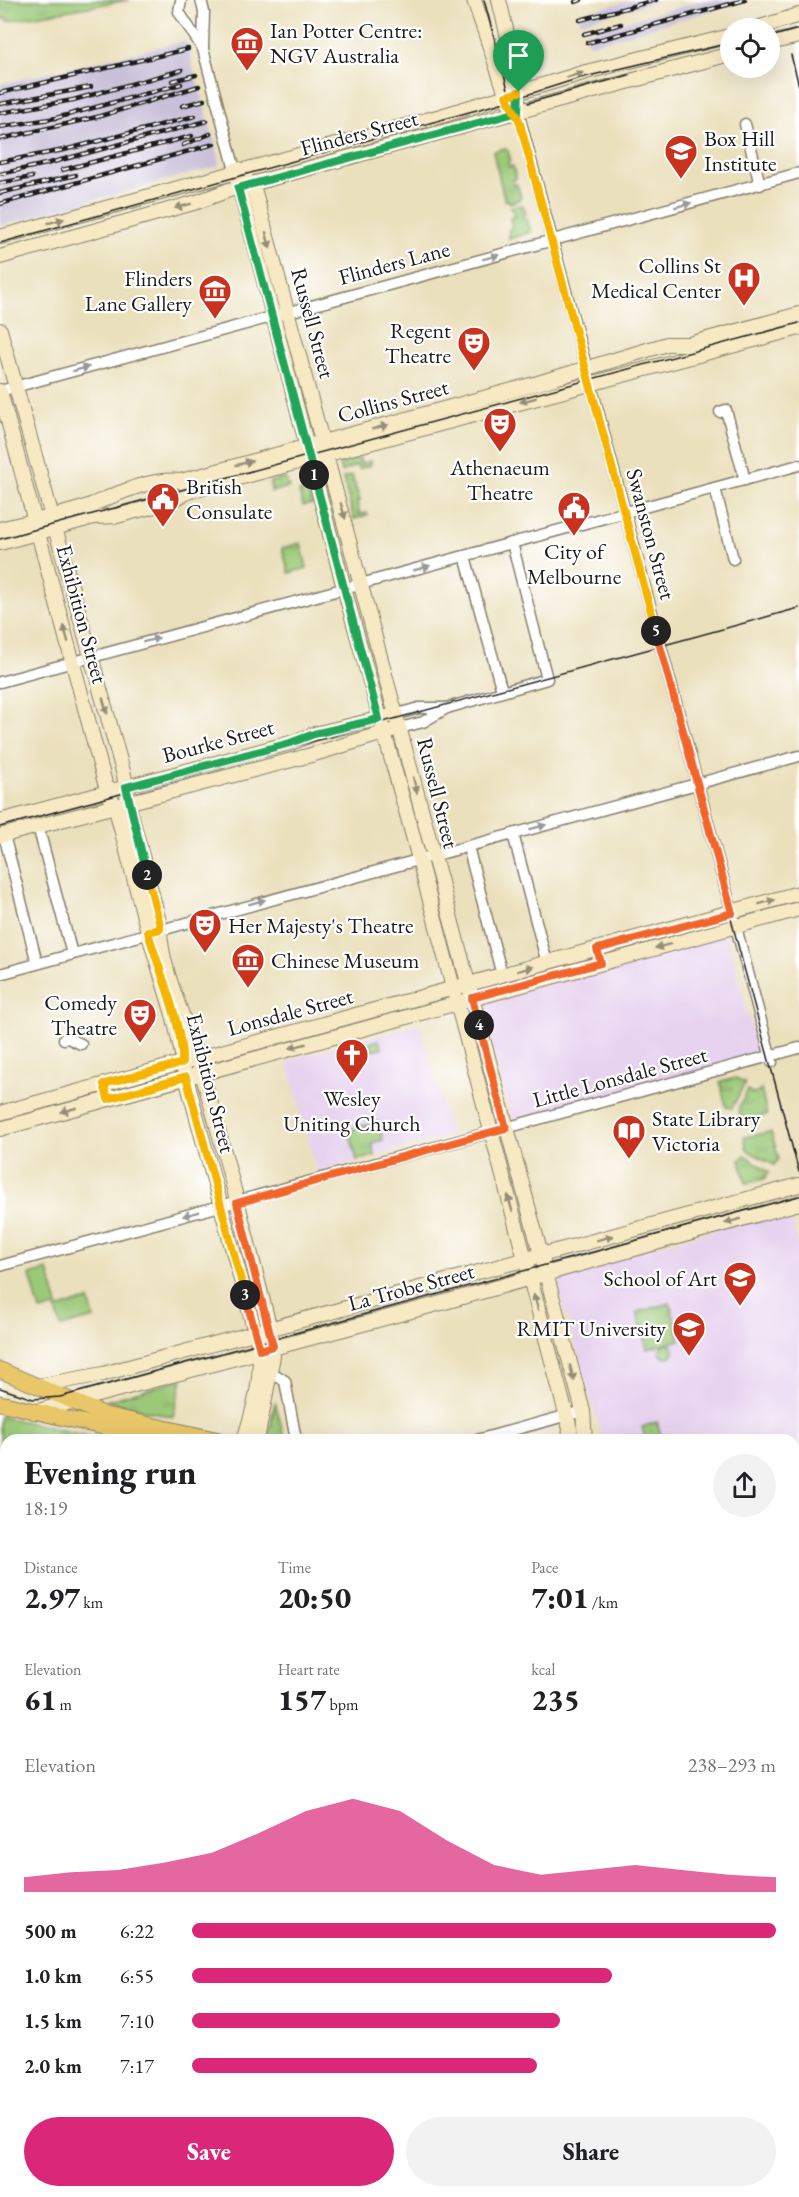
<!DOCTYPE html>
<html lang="en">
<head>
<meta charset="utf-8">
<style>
	body { margin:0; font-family:"EB Garamond",serif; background:#f2f2f2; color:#202124; height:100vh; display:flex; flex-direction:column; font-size:22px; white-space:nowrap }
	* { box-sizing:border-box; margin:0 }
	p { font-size:20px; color:#757577 }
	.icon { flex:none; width:33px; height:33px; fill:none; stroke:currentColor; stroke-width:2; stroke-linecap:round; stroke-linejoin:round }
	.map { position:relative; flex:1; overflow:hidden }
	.drawer { position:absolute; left:0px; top:1434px; width:800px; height:764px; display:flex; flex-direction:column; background:#fff; border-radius:18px 18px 0 0; box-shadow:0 6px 24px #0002 }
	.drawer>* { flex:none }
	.tools { position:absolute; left:720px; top:18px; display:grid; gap:12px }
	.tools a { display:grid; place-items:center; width:60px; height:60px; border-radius:50%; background:#fff; box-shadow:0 6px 24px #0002; font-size:30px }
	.pin { position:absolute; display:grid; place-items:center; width:51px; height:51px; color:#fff; margin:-62px -26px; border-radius:50% 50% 50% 0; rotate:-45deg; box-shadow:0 0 6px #0007 }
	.pin .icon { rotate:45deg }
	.km { position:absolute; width:30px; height:30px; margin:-15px; border-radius:50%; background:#222; color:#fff; font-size:16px; line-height:30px; text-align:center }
	.round { display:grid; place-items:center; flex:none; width:63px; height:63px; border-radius:32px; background:#f2f2f2 }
	.overview { display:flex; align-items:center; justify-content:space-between; height:102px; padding:0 24px }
	h1 { font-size:33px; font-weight:800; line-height:45px }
	.figures { display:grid; grid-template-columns:repeat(3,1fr); gap:9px; height:102px; padding:6px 24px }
	.figures div { display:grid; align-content:center }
	.figures b { font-size:30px; font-weight:800 }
	.figures small { font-size:16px; font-weight:400 }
	.figures p { font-size:16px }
	.chart { height:168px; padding:12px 24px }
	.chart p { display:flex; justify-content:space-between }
	.chart svg { width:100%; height:108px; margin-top:6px; fill:#db2777; opacity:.7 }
	.cta { display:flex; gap:12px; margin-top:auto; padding:12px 24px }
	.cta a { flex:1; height:69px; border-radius:36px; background:#db2777; color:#fff; font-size:24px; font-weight:800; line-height:69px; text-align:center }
	.cta a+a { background:#f2f2f2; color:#202124 }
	ul { padding:0 24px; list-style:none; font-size:20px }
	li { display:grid; grid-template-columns:96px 72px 1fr; align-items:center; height:45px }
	li i { height:15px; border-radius:8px; background:#db2777 }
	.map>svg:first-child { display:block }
</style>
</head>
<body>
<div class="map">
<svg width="799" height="2197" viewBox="0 0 799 2197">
	<defs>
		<pattern id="grass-tufts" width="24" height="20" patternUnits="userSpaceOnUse" patternTransform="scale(1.5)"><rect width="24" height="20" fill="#9bc978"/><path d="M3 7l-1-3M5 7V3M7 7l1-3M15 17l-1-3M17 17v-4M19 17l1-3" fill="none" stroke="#85ac67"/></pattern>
		<pattern id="garden-dots" width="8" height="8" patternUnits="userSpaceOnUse" patternTransform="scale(1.5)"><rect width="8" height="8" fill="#9bc978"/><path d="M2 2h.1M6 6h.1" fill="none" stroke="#85ac67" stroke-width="1.8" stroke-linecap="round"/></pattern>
	</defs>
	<rect width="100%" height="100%" fill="#fff"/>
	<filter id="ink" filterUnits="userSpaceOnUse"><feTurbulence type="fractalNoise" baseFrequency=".0167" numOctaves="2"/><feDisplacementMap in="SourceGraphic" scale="12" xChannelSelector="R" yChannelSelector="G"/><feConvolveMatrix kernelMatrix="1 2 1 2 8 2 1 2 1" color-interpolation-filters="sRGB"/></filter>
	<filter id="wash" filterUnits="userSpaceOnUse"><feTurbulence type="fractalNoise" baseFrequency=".008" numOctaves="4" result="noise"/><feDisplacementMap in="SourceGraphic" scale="24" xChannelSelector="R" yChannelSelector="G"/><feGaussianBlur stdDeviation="1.35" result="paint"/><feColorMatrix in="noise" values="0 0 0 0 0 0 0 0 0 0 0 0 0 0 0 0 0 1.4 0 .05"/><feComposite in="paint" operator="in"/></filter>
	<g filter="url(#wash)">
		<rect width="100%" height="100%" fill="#ebe0bc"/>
		<g fill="#e7d2ef">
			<path d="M727,935L759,1057L513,1122L480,1001Z"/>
			<path d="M420,1024L451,1136L317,1172L287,1060Z"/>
			<path d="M789,1209L799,1245V1494L794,1496V1440H603L554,1275Z"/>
			<path d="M794,1595L799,1596V1673L794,1697Z"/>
			<path d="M101,2192H159L158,2197H99Z"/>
		</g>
		<g fill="#c8bfd8">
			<path d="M632,0H662L580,22L578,14Z"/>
			<path d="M705,0H750L589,45L583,33Z"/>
			<path d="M186,41L219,158L218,166L0,226V84Z"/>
		</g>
		<g fill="url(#grass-tufts)" stroke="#5c724a" stroke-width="1.5">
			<path d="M0,0H129L7,21L6,18L0,20Z"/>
			<path d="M504,148L508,151L511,161L508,162L509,167L513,166L516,179L512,180L513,185L517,184L521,197L519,200L510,203L509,200L505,201L493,152Z"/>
			<path d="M523,205L526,213L522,214L524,219L527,218L531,232L509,239V229L512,227L510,218L514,216L511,207Z"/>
			<path d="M301,543L307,568L289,573L282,548Z"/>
			<path d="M379,1040L382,1048L365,1052L363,1045Z"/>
			<path d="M736,1078L745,1083L732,1108L726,1107L720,1082Z"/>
			<path d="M761,1089L767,1115L741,1121L739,1107L748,1090L752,1094L758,1093Z"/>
			<path d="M378,1122L383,1140L372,1143L375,1156L357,1160L349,1130Z"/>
			<path d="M771,1132L779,1159L774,1165L747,1150L744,1137Z"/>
			<path d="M745,1155L769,1172L764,1179L746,1183L740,1160Z"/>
			<path d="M670,1303L680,1340L647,1349L637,1312Z"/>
			<path d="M182,1379L173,1417L106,1401Z"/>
			<path d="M0,1416L105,1440H6V1724L0,1722Z"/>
			<path d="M6,2028V2192H62L60,2197H0V2030Z"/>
			<path d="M794,2060L799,2061V2197H753L754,2192H794Z"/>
		</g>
		<g fill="url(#garden-dots)" stroke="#5c724a" stroke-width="1.5">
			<path d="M360,458L361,464L370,461L371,465L359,469L357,465L341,472L339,464Z"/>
			<path d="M352,476L360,501L357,503L360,514L367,513L368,515L354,519L343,478Z"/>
			<path d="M285,478L289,487L271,492L270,482Z"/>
			<path d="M307,490L313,504L303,506L299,492Z"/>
			<path d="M275,1402L285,1440L268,1438Z"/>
			<path d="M657,1422L661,1436L646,1440L642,1427Z"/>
		</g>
		<g fill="#9bc978" stroke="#5c724a" stroke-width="1.5">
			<path d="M48,1270L58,1306L40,1311L30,1275Z"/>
			<path d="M89,1300L94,1318L61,1327L56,1309Z"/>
			<circle cx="667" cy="1351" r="7"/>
			<path d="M102,2192H136L134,2197L102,2194Z"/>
		</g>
	</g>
	<g filter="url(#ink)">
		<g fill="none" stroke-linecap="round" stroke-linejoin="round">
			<g stroke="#847e6c" stroke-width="13">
				<g id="street">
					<path d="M181,0L179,12L203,49L235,170"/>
					<path d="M201,0L204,12L203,47"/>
					<path d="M518,112L772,1062"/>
					<path d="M745,124L760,185"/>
					<path d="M0,391L799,173"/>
					<path d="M720,412L726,410L745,480"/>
					<path d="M715,488L733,559"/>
					<path d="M465,556L502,691"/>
					<path d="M0,682L799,465"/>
					<path d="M397,714L419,708H447"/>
					<path d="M400,728L423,722L447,708L547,679L512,543"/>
					<path d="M38,826L72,954"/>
					<path d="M513,834L547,963"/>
					<path d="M4,835L37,963"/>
					<path d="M468,847L502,975"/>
					<path d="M0,974L799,756"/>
					<path d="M64,1039L68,1038L81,1044"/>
					<path d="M0,1266L799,1048"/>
					<path d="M271,1372L285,1381L296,1440"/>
					<path d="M477,1440L583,1411"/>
					<path d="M794,1516L799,1515"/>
					<path d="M794,2047L799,2048"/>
					<path d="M477,2192L500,2197"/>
					<path d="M557,2192L577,2196"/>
					<path d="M236,2197L237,2192"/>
					<path d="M252,2197L254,2192"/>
				</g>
			</g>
			<g stroke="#847e6c" stroke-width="16">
				<g id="secondary">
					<path d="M474,0L509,103"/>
					<path d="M499,0L516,71L518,101"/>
					<path d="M757,28L799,15"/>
					<path d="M770,43L799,36"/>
					<path d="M239,169L255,192C368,598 472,1005 583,1411L585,1440"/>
					<path d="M235,170L344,588L411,829L570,1429L569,1440"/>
					<path d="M0,237L441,116L586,72L730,36"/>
					<path d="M0,257L197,202L229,190L730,54"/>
					<path d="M0,330L124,775L130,810L160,925C159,967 186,1020 198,1060C225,1149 247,1239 270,1329L273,1356L257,1440"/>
					<path d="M0,391L105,783L117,813L148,932L174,1018L182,1054V1063L257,1339C265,1372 254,1409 244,1440"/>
					<path d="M0,529C30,521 63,516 91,505C120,493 149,478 181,481L538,383L667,344H689L799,314"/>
					<path d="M0,543L94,517L117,516L166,503L190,491L799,328"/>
					<path d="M0,821L290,743L314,734L386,717"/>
					<path d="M0,836L311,755L390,731"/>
					<path d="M0,1113L799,893"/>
					<path d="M0,1129L799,909"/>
					<path d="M38,1386L103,1374L799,1185"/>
					<path d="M34,1412L445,1302L799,1203"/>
					<path d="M794,1892L799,1868"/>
					<path d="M794,1957L799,1932"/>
					<path d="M74,2197L75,2192"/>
					<path d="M89,2197L91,2192"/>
					<path d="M399,2197L401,2192"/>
					<path d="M414,2197L415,2192"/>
					<path d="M723,2197L725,2192"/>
					<path d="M743,2197L744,2192"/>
				</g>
			</g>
			<g stroke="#847e6c" stroke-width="17">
				<g id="primary">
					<path d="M0,1370L105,1415L219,1440"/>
					<path d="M0,1403L158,1440"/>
					<path d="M794,1569L799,1571"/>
					<path d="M794,1585L799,1586"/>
				</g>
			</g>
			<use href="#street" stroke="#fff" stroke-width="10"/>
			<use href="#secondary" stroke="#f6e9c3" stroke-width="14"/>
			<use href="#primary" stroke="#e9c769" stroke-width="15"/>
			<g stroke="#1c1c1c" stroke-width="1.5">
				<path d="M484,0L799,1172"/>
				<path d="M770,37L799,29"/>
				<path d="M791,55L799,86"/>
				<path d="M528,103L629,75"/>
				<path d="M0,243L498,104L580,78L730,43"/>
				<path d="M0,539L799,323"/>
				<path d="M0,827L799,608"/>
				<path d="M0,1388L33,1399L60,1397L799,1196"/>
				<path d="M794,1922L799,1898"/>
				<path d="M794,1941L799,1917"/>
				<path d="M731,2197L733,2192"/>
			</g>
			<g stroke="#1c1c1c" stroke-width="4.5">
				<g id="rail">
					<path d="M575,2L581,0"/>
					<path d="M580,20L656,0"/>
					<path d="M584,34L621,24"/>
					<path d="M587,43L745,0"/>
					<path d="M172,81L196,75"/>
					<path d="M0,93L188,49"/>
					<path d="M0,104L91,87"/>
					<path d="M182,106L204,100"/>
					<path d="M0,113L73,100L182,70"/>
					<path d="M0,127L56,118L181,84"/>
					<path d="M0,139L97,117L199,86"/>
					<path d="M183,145L210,134"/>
					<path d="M0,162L64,150L195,116"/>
					<path d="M62,170L192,136"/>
					<path d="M0,174L46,164L207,121"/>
					<path d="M0,183L32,177"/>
					<path d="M0,193L76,175"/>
					<path d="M0,204L214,144"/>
				</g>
			</g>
			<use href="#rail" stroke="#fff" stroke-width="2" stroke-dasharray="7" stroke-linecap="butt"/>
		</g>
		<defs><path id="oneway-solid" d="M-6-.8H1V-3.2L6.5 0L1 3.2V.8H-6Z" transform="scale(1.5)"/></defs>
		<g fill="#948d78">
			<use href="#oneway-solid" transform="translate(575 75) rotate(-16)"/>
			<use href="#oneway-solid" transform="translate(183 206) rotate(165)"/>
			<use href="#oneway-solid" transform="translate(56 221) rotate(-15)"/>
			<use href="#oneway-solid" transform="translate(268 240) rotate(75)"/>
			<use href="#oneway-solid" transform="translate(528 400) rotate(165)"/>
			<use href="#oneway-solid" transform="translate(380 427) rotate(-15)"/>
			<use href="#oneway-solid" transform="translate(244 463) rotate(-15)"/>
			<use href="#oneway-solid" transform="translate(343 511) rotate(74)"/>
			<use href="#oneway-solid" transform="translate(66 634) rotate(-105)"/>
			<use href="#oneway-solid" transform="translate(105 706) rotate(74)"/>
			<use href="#oneway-solid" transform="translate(415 785) rotate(77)"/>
			<use href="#oneway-solid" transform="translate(767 902) rotate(-15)"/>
			<use href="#oneway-solid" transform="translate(663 946) rotate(165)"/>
			<use href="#oneway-solid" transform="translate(525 969) rotate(-15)"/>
			<use href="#oneway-solid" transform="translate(298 1046) rotate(165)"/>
			<use href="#oneway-solid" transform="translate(69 1110) rotate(164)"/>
			<use href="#oneway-solid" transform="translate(510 1203) rotate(-105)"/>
			<use href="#oneway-solid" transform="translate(733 1221) rotate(165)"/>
			<use href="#oneway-solid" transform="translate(605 1238) rotate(-15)"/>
			<use href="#oneway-solid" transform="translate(536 1302) rotate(-105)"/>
			<use href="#oneway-solid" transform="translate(572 1373) rotate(75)"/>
		</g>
		<g fill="#999">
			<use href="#oneway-solid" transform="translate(683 205) rotate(-15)"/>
			<use href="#oneway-solid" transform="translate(491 257) rotate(-15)"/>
			<use href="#oneway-solid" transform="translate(81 369) rotate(-15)"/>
			<use href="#oneway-solid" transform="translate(422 568) rotate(-16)"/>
			<use href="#oneway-solid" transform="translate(151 640) rotate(-15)"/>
			<use href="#oneway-solid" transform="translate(538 827) rotate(-15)"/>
			<use href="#oneway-solid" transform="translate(257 902) rotate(-15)"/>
			<use href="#oneway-solid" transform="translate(191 1214) rotate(165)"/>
		</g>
	</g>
	<g fill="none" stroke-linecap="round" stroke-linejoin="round" filter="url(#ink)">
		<g stroke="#fff" stroke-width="12">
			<path id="split-1" d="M314,475L238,188L518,112L519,92"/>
		</g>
		<g stroke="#fff" stroke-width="12">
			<path id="split-2" d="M147,875L126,787L290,743L314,734L379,719L314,475"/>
		</g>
		<g stroke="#fff" stroke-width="12">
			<path id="split-3" d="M147,875L160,925V929L148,932C158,968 184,1028 182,1063L104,1084L108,1099L186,1077L245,1295"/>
		</g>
		<g stroke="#fff" stroke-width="12">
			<path id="split-4" d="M245,1295L260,1350L273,1346L237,1203L506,1128L479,1025"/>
		</g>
		<g stroke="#fff" stroke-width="12">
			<path id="split-5" d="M479,1025L472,998L601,963L597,949L732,913L656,631"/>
		</g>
		<g stroke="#fff" stroke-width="12">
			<path id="split-6" d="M519,92L506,96L519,120L656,631"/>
		</g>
		<use href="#split-1" stroke="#22a559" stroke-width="8"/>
		<use href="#split-2" stroke="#22a559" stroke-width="8"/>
		<use href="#split-3" stroke="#f5b400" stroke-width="8"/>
		<use href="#split-4" stroke="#f0652b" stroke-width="8"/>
		<use href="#split-5" stroke="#f0652b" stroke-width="8"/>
		<use href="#split-6" stroke="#f5b400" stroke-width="8"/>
	</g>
	<defs>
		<g id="museum-pin" transform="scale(1.725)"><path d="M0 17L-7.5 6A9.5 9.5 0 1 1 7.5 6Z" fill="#c8321e" stroke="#fff"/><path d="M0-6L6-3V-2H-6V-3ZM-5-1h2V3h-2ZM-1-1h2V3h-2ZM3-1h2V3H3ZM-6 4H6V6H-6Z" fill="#fff"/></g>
		<g id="university-pin" transform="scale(1.725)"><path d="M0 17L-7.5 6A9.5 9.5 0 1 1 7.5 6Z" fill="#c8321e" stroke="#fff"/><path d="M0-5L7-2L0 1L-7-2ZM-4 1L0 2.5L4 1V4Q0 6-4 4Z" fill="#fff"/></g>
		<g id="hospital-pin" transform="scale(1.725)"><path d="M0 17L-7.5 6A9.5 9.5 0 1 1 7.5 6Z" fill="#c8321e" stroke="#fff"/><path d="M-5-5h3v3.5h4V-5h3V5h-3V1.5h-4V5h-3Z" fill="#fff"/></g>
		<g id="theatre-pin" transform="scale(1.725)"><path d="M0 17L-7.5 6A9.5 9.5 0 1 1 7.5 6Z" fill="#c8321e" stroke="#fff"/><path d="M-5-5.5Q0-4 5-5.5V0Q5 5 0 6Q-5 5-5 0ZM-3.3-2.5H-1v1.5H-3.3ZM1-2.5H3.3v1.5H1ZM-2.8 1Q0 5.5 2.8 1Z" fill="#fff"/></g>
		<g id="civic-pin" transform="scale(1.725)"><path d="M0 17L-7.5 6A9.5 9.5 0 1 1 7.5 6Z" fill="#c8321e" stroke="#fff"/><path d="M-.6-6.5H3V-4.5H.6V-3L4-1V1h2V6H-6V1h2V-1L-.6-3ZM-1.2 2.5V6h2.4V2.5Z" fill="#fff"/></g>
		<g id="church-pin" transform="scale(1.725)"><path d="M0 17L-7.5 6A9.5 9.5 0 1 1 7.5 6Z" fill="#c8321e" stroke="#fff"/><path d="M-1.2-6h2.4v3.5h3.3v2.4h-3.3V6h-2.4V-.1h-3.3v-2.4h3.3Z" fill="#fff"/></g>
		<g id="library-pin" transform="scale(1.725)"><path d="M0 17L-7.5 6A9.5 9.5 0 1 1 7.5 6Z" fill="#c8321e" stroke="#fff"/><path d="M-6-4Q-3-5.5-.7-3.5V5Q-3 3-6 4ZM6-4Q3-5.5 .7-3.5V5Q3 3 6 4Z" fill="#fff"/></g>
	</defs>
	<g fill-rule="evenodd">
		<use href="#museum-pin" x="247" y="43"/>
		<use href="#university-pin" x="681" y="151"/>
		<use href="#hospital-pin" x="744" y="278"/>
		<use href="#museum-pin" x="215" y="291"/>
		<use href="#theatre-pin" x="474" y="343"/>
		<use href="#theatre-pin" x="500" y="424"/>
		<use href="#civic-pin" x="163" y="499"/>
		<use href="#civic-pin" x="574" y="508"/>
		<use href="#theatre-pin" x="205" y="925"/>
		<use href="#museum-pin" x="248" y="960"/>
		<use href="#theatre-pin" x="140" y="1015"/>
		<use href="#church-pin" x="352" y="1055"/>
		<use href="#library-pin" x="629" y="1131"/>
		<use href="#university-pin" x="740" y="1278"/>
		<use href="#university-pin" x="689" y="1328"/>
	</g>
	<g text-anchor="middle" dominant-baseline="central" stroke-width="4.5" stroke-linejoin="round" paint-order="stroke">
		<g font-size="22" fill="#1c1c1c" stroke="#fff" text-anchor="start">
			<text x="270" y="30">Ian Potter Centre:<tspan x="270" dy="25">NGV Australia</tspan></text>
			<text x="704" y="138">Box Hill<tspan x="704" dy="25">Institute</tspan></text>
			<text x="721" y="265" text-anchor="end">Collins St<tspan x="721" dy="25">Medical Center</tspan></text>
			<text x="192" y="278" text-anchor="end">Flinders<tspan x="192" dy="25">Lane Gallery</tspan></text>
			<text x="451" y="330" text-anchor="end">Regent<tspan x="451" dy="25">Theatre</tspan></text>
			<text x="500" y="467" text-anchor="middle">Athenaeum<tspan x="500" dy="25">Theatre</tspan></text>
			<text x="186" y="486">British<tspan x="186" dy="25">Consulate</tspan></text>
			<text x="574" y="551" text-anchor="middle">City of<tspan x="574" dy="25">Melbourne</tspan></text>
			<text x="228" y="925">Her Majesty's Theatre</text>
			<text x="271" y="960">Chinese Museum</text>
			<text x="117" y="1002" text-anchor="end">Comedy<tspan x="117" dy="25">Theatre</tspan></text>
			<text x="352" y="1098" text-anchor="middle">Wesley<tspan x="352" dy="25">Uniting Church</tspan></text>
			<text x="652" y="1118">State Library<tspan x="652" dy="25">Victoria</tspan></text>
			<text x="717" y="1278" text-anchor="end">School of Art</text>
			<text x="666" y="1328" text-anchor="end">RMIT University</text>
		</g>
		<g font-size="22" fill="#1c1c1c" stroke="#fff">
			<text transform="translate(359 133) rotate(-15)">Flinders Street</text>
			<text transform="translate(394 263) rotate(-15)">Flinders Lane</text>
			<text transform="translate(313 323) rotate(75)">Russell Street</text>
			<text transform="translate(393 401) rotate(-15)">Collins Street</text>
			<text transform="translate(651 534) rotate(75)">Swanston Street</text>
			<text transform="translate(82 614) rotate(75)">Exhibition Street</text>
			<text transform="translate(218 741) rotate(-15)">Bourke Street</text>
			<text transform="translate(438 793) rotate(76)">Russell Street</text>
			<text transform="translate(290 1012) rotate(-15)">Lonsdale Street</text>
			<text transform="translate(620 1077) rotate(-15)">Little Lonsdale Street</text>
			<text transform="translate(211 1083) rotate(76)">Exhibition Street</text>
			<text transform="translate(411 1287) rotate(-15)">La Trobe Street</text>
		</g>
	</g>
</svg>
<div class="tools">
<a><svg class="icon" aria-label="locate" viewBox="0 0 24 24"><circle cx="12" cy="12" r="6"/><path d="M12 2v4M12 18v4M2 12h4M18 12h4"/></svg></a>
</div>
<div class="pin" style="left:519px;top:92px;background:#1e9e55"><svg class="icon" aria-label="arrive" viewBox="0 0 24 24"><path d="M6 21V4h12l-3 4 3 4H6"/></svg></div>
<b class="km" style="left:314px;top:475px">1</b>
<b class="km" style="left:147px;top:875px">2</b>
<b class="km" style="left:245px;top:1295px">3</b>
<b class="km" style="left:479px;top:1025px">4</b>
<b class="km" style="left:656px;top:631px">5</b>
<section class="drawer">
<div class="overview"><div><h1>Evening run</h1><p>18:19</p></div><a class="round"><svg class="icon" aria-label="share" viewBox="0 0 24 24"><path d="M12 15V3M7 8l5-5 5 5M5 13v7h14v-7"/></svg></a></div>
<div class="figures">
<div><p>Distance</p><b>2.97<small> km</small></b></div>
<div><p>Time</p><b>20:50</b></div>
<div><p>Pace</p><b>7:01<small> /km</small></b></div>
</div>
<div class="figures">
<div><p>Elevation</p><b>61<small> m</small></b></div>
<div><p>Heart rate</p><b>157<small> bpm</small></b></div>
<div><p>kcal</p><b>235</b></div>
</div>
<div class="chart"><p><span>Elevation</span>238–293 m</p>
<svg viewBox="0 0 160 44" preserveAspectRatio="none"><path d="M0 44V38L10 36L20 35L30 32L40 28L50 20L60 11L70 6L80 11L90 23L100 33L110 37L120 35L130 33L140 35L150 37L160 38V44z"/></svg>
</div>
<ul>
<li><b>500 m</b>6:22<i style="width:100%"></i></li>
<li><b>1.0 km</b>6:55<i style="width:72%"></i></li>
<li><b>1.5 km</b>7:10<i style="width:63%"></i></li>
<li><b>2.0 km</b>7:17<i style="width:59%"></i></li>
</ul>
<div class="cta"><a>Save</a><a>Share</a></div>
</section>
</div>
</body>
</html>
